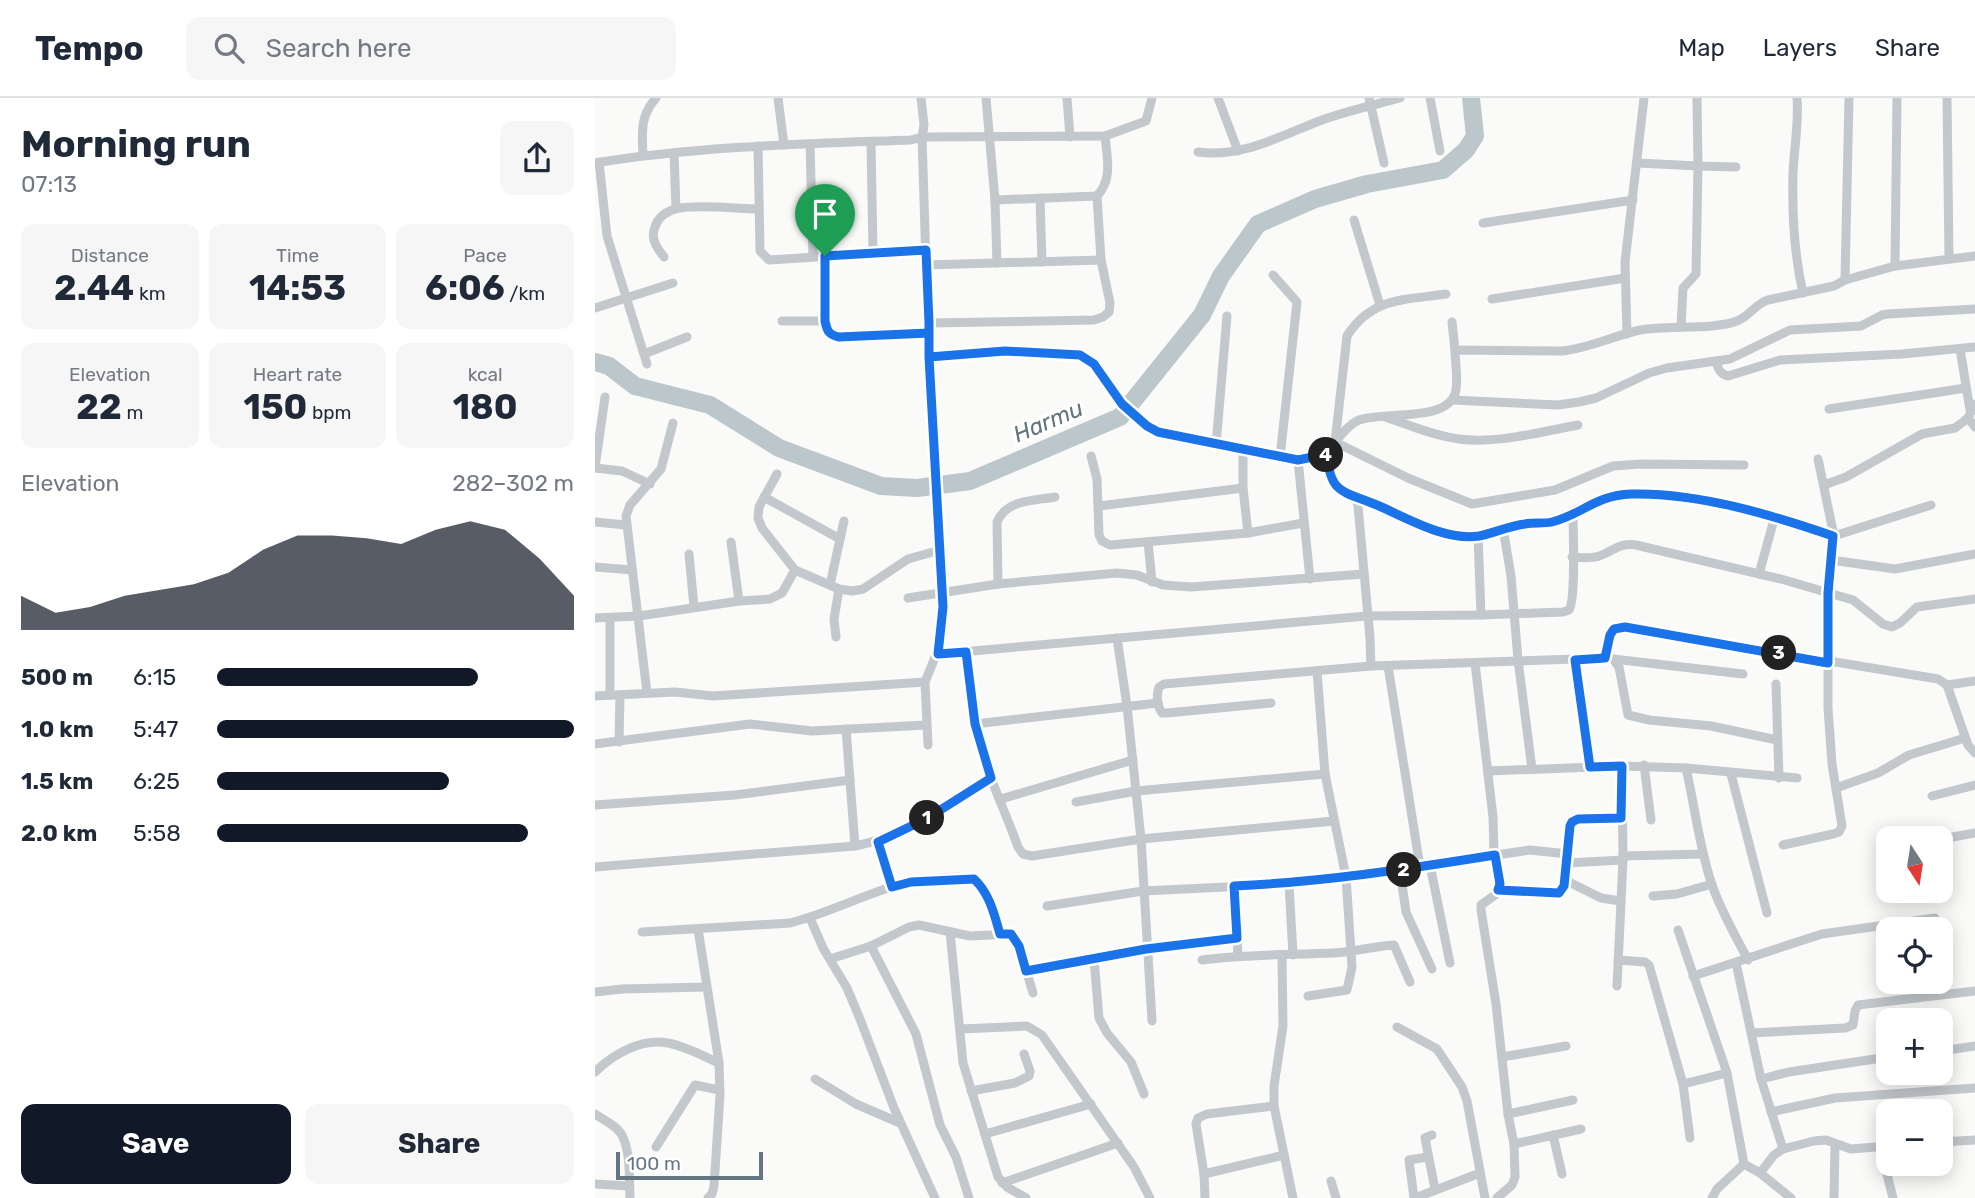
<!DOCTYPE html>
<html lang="en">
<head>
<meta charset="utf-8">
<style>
	body { margin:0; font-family:Rubik,sans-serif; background:#f6f6f7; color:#1f2937; height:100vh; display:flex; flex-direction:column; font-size:26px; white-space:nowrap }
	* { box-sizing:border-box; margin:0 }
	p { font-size:23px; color:#747a83 }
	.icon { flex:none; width:38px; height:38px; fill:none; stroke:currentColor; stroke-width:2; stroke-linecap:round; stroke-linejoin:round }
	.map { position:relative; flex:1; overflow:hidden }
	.panel { display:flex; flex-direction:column; background:#fff; width:595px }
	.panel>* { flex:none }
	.needle { width:46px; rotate:168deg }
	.buttons { position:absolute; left:1281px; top:728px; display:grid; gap:14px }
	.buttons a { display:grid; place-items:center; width:77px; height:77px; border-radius:14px; background:#fff; box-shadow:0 4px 18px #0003; font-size:35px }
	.scale { position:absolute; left:21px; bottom:18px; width:147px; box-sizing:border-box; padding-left:7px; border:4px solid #657683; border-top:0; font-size:19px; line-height:24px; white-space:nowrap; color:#657683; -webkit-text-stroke:5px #fff; paint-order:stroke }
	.pin { position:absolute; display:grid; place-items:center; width:60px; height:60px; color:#fff; margin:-72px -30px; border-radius:50% 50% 50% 0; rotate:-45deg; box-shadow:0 0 7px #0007 }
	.pin .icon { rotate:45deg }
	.km { position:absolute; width:35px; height:35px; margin:-18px; border-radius:50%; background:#222; color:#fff; font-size:19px; line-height:35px; text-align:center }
	.round { display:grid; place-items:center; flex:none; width:74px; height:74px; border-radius:14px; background:#f6f6f7 }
	.overview { display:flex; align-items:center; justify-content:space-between; height:119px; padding:0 21px }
	h1 { font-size:38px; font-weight:700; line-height:52px }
	.stats { display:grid; grid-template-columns:repeat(3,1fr); gap:10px; height:119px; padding:7px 21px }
	.stats div { display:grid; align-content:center; border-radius:14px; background:#f6f6f7; text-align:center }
	.stats b { font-size:35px; font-weight:700 }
	.stats small { font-size:19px; font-weight:400 }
	.stats p { font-size:19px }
	.chart { height:196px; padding:14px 21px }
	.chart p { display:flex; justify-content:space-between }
	.chart svg { width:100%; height:126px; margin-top:7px; fill:#111827; opacity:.7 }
	.action { display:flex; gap:14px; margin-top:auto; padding:14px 21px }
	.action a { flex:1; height:80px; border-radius:14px; background:#111827; color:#fff; font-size:28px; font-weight:700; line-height:80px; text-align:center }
	.action a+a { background:#f6f6f7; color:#1f2937 }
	ul { padding:0 21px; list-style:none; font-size:23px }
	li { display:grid; grid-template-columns:112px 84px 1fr; align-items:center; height:52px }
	li i { height:18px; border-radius:9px; background:#111827 }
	header { display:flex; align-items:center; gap:42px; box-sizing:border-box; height:98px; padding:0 35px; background:#fff; border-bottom:2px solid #e0e1e3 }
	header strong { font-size:33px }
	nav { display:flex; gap:38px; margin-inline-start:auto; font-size:24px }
	.search { width:490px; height:63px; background:#f6f6f7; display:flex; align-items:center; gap:18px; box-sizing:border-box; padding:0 24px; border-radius:14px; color:#747a83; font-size:26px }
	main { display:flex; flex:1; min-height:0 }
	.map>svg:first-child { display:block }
</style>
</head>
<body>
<header>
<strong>Tempo</strong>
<div class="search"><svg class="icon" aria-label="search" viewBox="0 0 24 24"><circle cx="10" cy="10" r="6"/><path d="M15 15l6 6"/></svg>Search here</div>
<nav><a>Map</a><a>Layers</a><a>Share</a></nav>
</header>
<main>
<section class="panel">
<div class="overview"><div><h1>Morning run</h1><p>07:13</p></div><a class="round"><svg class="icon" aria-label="share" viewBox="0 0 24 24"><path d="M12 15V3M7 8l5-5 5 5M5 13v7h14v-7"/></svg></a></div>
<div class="stats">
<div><p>Distance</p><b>2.44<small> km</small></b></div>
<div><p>Time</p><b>14:53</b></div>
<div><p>Pace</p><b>6:06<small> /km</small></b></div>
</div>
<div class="stats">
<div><p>Elevation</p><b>22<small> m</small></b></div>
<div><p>Heart rate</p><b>150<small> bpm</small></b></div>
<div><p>kcal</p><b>180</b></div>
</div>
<div class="chart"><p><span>Elevation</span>282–302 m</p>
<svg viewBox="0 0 160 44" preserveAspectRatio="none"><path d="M0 44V32L10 38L20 36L30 32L40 30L50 28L60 24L70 16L80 11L90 11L100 12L110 14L120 9L130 6L140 9L150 19L160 32V44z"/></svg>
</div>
<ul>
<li><b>500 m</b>6:15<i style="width:73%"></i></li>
<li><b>1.0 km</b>5:47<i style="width:100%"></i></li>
<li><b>1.5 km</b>6:25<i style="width:65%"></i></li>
<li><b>2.0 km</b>5:58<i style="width:87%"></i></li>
</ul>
<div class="action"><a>Save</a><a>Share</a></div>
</section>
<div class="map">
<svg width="1380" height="1100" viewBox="0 0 1380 1100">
	<rect width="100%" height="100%" fill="#fafaf8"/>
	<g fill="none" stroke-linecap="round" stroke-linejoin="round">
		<path stroke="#bbc7cb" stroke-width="18" d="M0,264L14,268L40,288L115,307L184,350L286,388L322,390L375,383L525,319L607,217L626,178L663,126L720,101L772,86L848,72L871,52L880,38L876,0"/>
		<g stroke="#c3c8cc" stroke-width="9">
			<path d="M183,0L189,47"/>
			<path d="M391,0L400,102L402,165"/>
			<path d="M472,0L475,39"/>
			<path d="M557,0L551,23L510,38L327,39L334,259C368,256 478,243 500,267C509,278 516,292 525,303C534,316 549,326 563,334L703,362L732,356"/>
			<path d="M623,0L643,53"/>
			<path d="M774,0L789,65"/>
			<path d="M835,0L845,53"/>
			<path d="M1102,0L1103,68L1141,69"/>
			<path d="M1202,0C1204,26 1199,50 1198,76C1197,116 1199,156 1208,195"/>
			<path d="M1352,0L1354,160"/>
			<path d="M276,44L278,155"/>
			<path d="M215,46L218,159"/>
			<path d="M163,48L165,153L174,162L331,152"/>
			<path d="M603,54C648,60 687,37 727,22C752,13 779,7 805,0"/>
			<path d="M79,55L81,111"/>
			<path d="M48,57C47,34 45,18 61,0"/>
			<path d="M4,64L12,138L52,266"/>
			<path d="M0,65C104,48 210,46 316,42L327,39L329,27L326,0"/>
			<path d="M1043,65L1103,68L1101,176L1088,190L1086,229"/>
			<path d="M445,100L447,164"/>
			<path d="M400,102L502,98"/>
			<path d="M759,122L785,207"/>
			<path d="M888,125L1038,102"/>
			<path d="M230,158V223C232,233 234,237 244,239L334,235"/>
			<path d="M69,159C62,150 55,141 60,129C62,122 68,116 75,113C90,105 145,111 164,111"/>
			<path d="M331,167L506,162"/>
			<path d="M1300,168L1302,0"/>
			<path d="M678,177L702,204L685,359"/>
			<path d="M1250,182L1254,0"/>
			<path d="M897,201L1030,180"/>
			<path d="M0,210L78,185"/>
			<path d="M187,223H230"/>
			<path d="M857,224L860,252"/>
			<path d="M334,225L499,222L508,219L514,214L515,205L506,162L502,98C518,81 512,60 510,38"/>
			<path d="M1032,236L1030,164L1049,0"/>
			<path d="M1365,251L1375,312"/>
			<path d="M49,256L92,239"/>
			<path d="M1121,263C1123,271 1125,276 1133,278L1185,262L1307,256L1380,249"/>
			<path d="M857,302L963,307L984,304L1001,300L1054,275L1072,270L1135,261L1195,232L1266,228L1287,217L1293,216L1380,211"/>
			<path d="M1234,311L1371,290"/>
			<path d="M790,319C814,327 839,338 864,341C903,346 944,334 983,327"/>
			<path d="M1373,320L1380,329"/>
			<path d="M621,347L632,218"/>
			<path d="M648,353V390L653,435"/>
			<path d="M496,358L502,381L504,437L507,443L515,447L653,435L708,425"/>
			<path d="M703,362L715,481"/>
			<path d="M1149,367L1046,366L1018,368L960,392L877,406L813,380L740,344C747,336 754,326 764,322C789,313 850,324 860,296C864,283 860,266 860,252L967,253C994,250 1018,238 1045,232C1073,227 1119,232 1142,223C1155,218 1160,206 1173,202L1239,188L1250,182L1300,168L1380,158"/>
			<path d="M0,369L10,299"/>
			<path d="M0,370L27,373L55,386"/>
			<path d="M182,376L164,409L163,420L167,430L200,472L244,491L257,493L268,491L313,461L345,452"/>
			<path d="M1229,387L1251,379L1327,336L1360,330L1373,320L1380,306"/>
			<path d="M761,398L849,434L883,438L930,426L956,424L993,406L1013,399L1034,395L1078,396L1180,418L1239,438L1336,407"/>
			<path d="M169,399L245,441"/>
			<path d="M460,399C438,403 412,401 402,424L403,486L522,475L542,477L568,487L596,489L769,476"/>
			<path d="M504,408L648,390"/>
			<path d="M0,424L31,427"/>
			<path d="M908,430L916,478L923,562L937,671"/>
			<path d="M883,438L886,517"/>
			<path d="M136,444L144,503"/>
			<path d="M553,444L557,484"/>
			<path d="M94,456L99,509"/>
			<path d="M977,459C986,460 998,461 1007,457C1021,451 1025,445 1041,447L1186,481L1258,502L1288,526L1297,529L1305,525L1322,509L1380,501"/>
			<path d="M1236,462L1300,471L1380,456"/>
			<path d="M0,469L37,472"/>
			<path d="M1164,476L1180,418"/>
			<path d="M235,487L249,423"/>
			<path d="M313,500L403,486"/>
			<path d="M0,520L44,518L144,503L175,501L187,495L200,472"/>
			<path d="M241,539L239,521L244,491"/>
			<path d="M522,540L532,608L546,741L557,923"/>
			<path d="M371,554C374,577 376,601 380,625C387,667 409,709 423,749L428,756L437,758L546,741L739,723"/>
			<path d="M343,556L772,518L886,517L968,514L974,512C981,502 978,433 978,415"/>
			<path d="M1018,561L1024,569L1033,617L1054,622L1116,628L1182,642"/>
			<path d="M1018,561L1148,576"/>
			<path d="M980,562L995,669"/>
			<path d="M880,565L898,719L899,757L905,786L900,797L886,807V812L901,906L913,1016L919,1046L920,1079L917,1087L902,1100"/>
			<path d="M776,568L775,540L763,408L761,398C734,388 723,369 740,344L752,238C777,199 810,202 851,196"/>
			<path d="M793,568L825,769"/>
			<path d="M1181,586L1184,680"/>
			<path d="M1352,587L1380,583"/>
			<path d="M52,595L31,418L35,407L66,371L78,325"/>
			<path d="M15,597V520"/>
			<path d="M0,598L80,594L118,598L330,584"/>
			<path d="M676,605L572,615H567C562,608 561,597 564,589L569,586L776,568L1010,560L1015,537L1019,531L1029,529L1343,581L1352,587L1373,647L1380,655"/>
			<path d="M380,626L563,605"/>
			<path d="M251,631L260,748"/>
			<path d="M24,644L25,597"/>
			<path d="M0,646L155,626L217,633L331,627"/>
			<path d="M333,647L330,584L345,547L348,509L334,259"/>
			<path d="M1049,667L1056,722"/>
			<path d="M1091,670L1202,680"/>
			<path d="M893,673L1027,668L1091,670C1100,709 1104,749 1117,787C1126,813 1140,837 1153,862"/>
			<path d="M1136,676L1172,815"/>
			<path d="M1241,690L1283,675L1314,657L1370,640"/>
			<path d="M1337,698L1380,687"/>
			<path d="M406,701L538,662"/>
			<path d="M481,704L541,693L730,676"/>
			<path d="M0,707L140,697L255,682"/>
			<path d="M1352,740L1380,735"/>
			<path d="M283,744L297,789"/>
			<path d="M1188,747L1238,736L1244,734L1247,728L1237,666L1233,610V495L1239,438L1223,361"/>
			<path d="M1028,758L1108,756"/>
			<path d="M972,765L1028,762"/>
			<path d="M835,767L855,865"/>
			<path d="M0,769L260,748C311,738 353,707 396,680"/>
			<path d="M805,772L811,814L837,871"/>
			<path d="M970,782L1006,800L1026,803"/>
			<path d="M694,786L698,857"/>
			<path d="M639,788L643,857"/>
			<path d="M903,792L964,795L969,788L975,728L977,724L983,721L1026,720"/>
			<path d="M1058,798L1082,796L1117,786"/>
			<path d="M452,808L548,793L694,786L751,779L935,752L973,756"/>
			<path d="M215,820L228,850L252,890L265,921L299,1010L340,1100"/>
			<path d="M103,831L124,965L125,997L119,1088L117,1096L113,1100"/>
			<path d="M1083,832L1132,975L1149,1066L1165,1075L1196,1100"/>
			<path d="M47,834L195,825C230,816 262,800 296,789C311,784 369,774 381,783C396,794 400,820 405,836"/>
			<path d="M355,834L368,965L403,1079L412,1089L431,1100"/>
			<path d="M276,848L321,936L345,1027L361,1059L374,1100"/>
			<path d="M687,858L688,928L679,988V1008L698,1100"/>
			<path d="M235,861L276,848L314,829L324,827L375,838L416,836L424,848L438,895"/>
			<path d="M499,861L504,920L512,935L536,964L549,996"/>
			<path d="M607,862C651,856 695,857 739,855C759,854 779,848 799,847L815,884"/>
			<path d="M1023,862L1050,864L1054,867L1088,986L1095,1040"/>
			<path d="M1141,865L1166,981L1188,1051"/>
			<path d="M431,873L551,851L642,840"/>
			<path d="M1098,878L1227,836L1340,820"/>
			<path d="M1022,888L1028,762L1027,668"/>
			<path d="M0,894L27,891L111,889"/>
			<path d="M713,898L752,892L757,869L751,779L730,676L722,573"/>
			<path d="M802,929L842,951L867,989L872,1003L890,1100"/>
			<path d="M365,931L432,928L447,937L539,1069L555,1100"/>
			<path d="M1157,935L1250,930L1258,927L1260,913L1263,907L1380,893"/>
			<path d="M1346,953L1380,948"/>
			<path d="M907,959L971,948"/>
			<path d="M0,974C18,956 47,940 73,945C90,948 108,958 124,965"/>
			<path d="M220,981L261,1006L305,1025"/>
			<path d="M1166,981L1194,974L1293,959"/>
			<path d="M1088,986L1132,975"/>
			<path d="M376,993L420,985L434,978L435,973L429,956"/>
			<path d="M1176,1014L1240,1000L1380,990"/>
			<path d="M0,1016C9,1022 22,1028 27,1037C36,1055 34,1081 35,1100"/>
			<path d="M913,1016L978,1002"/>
			<path d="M390,1036L496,1006"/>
			<path d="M837,1037L830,1040L840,1091"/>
			<path d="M958,1037L967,1076"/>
			<path d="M1346,1044L1380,1042"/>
			<path d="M919,1046L986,1031"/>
			<path d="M61,1049L100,987L124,992"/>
			<path d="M1285,1049L1298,1100"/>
			<path d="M1165,1075L1179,1057L1188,1051L1219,1043L1231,1042L1256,1051L1293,1048"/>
			<path d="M609,1076L689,1057"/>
			<path d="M736,1083L741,1100"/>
			<path d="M407,1085L523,1045"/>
			<path d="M0,1086L34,1088"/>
			<path d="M610,1100L609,1076L601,1026L603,1020L612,1016L679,1008"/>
			<path d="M819,1100L814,1062L833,1059"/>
			<path d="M820,1100L885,1075"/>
			<path d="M1117,1100L1122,1091L1149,1066"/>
			<path d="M1239,1100L1240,1046"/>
		</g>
	</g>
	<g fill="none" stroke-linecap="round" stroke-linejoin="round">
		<g stroke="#fff" stroke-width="14">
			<path id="route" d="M230,158V223C232,233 234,237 244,239L334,235V259L348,509L343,556L371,554L380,626L396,680L331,721L283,744L297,789L316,784L379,781C395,796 399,816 405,836H416L424,848L431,873L551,851L642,840L639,788C727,784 813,771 900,757L905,786L903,792L964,795L969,788L975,728L977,724L983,721L1026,720L1027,668L995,669L980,562L1010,560L1015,537L1019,531L1030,529L1233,565V495L1238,438C1177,417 1102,394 1036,396C1001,397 986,417 957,424C948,426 939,424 930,426C914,428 899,435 884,438C850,443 812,420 782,407C749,393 735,397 732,356L703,362L563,334L552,328L527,306L499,266L485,257L410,253L334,259V225L331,152L230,158"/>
		</g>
		<use href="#route" stroke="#1a73e8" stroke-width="9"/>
	</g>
	<g text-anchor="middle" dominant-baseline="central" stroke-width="7" stroke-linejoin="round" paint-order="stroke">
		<g font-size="23" font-style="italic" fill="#60757c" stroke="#fff">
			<text transform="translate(453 323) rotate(-23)">Harmu</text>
		</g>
	</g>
</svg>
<div class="buttons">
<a><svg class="needle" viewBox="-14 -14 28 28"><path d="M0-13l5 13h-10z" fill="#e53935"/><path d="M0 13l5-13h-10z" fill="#747a83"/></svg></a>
<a><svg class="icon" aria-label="locate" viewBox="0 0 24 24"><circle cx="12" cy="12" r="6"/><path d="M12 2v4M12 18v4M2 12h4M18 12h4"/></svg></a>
<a>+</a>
<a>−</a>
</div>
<div class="scale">100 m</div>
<div class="pin" style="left:230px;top:158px;background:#1e9e55"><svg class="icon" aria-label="arrive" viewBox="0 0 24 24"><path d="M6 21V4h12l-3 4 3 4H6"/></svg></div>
<b class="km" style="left:332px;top:720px">1</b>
<b class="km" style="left:809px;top:772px">2</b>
<b class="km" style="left:1184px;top:555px">3</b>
<b class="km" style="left:731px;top:357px">4</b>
</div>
</main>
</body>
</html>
